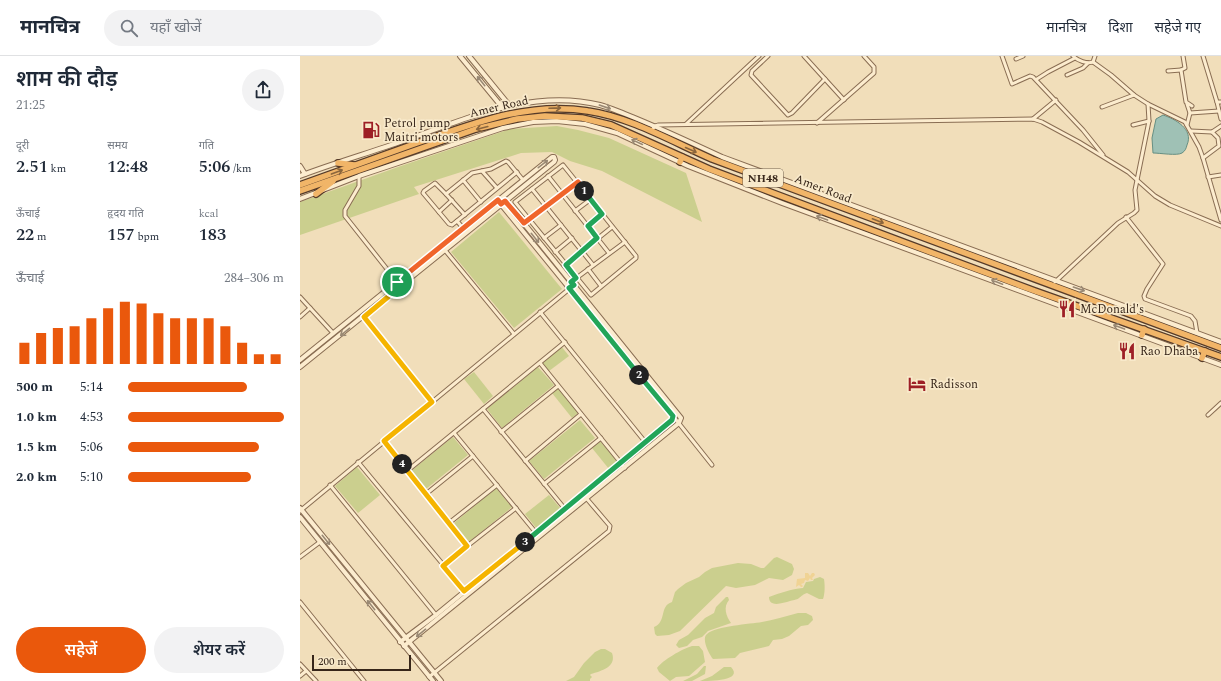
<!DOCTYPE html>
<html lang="hi">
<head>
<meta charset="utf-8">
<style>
	body { margin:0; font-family:Spectral,"Noto Sans Devanagari",serif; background:#f2f2f3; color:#1f2937; height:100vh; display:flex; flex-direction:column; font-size:15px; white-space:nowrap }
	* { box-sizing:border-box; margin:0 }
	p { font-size:13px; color:#747a83 }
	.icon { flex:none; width:22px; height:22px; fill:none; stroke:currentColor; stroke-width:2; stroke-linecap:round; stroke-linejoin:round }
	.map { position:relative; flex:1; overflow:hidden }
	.side { display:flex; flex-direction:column; background:#fff; width:300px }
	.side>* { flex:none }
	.scale { position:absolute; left:12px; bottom:10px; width:99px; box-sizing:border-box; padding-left:4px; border:2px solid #37261a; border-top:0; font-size:11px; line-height:14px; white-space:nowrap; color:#37261a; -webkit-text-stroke:3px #f8e9ca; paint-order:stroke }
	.pin { position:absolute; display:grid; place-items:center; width:34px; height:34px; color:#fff; margin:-17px; border:2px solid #fff; border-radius:50%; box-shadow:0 1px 4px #0007 }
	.km { position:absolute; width:20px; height:20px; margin:-10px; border-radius:50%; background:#222; color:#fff; font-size:11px; line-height:20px; text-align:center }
	.round { display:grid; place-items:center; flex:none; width:42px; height:42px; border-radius:21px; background:#f2f2f3 }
	.overview { display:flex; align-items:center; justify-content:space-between; height:68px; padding:0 16px }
	h1 { font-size:22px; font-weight:600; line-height:30px }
	.metrics { display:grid; grid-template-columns:repeat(3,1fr); gap:6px; height:68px; padding:4px 16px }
	.metrics div { display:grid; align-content:center }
	.metrics b { font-size:17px; font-weight:600 }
	.metrics small { font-size:11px; font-weight:400 }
	.metrics p { font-size:11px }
	.chart { height:112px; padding:8px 16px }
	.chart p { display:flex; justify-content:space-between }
	.chart svg { width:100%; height:72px; margin-top:4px; stroke:#ea580c; stroke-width:6 }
	.cta { display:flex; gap:8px; margin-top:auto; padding:8px 16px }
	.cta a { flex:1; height:46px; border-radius:24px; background:#ea580c; color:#fff; font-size:16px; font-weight:600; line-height:46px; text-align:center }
	.cta a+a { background:#f2f2f3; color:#1f2937 }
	ul { padding:0 16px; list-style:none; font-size:13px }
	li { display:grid; grid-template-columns:64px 48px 1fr; align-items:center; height:30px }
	li i { height:10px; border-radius:5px; background:#ea580c }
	header { display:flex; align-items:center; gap:24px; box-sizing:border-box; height:56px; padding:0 20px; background:#fff; border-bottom:1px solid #e0e1e3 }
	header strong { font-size:19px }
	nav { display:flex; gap:22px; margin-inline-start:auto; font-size:14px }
	.search { width:280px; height:36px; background:#f2f2f3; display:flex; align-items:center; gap:10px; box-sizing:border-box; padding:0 14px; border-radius:22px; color:#747a83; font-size:15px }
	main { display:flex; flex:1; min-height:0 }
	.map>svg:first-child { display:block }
</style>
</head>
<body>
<header>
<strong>मानचित्र</strong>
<div class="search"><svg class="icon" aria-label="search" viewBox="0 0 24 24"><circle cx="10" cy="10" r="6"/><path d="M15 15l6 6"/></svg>यहाँ खोजें</div>
<nav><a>मानचित्र</a><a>दिशा</a><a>सहेजे गए</a></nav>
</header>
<main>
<section class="side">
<div class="overview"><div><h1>शाम की दौड़</h1><p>21:25</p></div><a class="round"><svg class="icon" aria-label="share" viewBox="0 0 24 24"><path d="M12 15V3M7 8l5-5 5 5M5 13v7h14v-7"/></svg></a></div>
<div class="metrics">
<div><p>दूरी</p><b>2.51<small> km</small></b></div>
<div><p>समय</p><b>12:48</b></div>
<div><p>गति</p><b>5:06<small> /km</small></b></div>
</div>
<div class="metrics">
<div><p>ऊँचाई</p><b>22<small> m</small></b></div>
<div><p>हृदय गति</p><b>157<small> bpm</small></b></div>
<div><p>kcal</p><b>183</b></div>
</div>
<div class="chart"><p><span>ऊँचाई</span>284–306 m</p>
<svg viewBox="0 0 160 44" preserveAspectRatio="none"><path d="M5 44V31M15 44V25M25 44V22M35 44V21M45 44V16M55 44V10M65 44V6M75 44V7M85 44V13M95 44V16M105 44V16M115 44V16M125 44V21M135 44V31M145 44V38M155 44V38"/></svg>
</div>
<ul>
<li><b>500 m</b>5:14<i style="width:76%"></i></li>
<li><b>1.0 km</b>4:53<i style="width:100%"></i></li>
<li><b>1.5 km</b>5:06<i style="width:84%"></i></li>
<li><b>2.0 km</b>5:10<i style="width:79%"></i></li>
</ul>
<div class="cta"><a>सहेजें</a><a>शेयर करें</a></div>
</section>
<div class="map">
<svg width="921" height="625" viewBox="0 0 921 625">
	<rect width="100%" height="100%" fill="#f1deba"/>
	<g fill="#cbcf8e">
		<path d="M257,70L278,74L309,82L386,117L402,166L302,115L270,105L252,96L221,97L114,131L119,138L0,179V146L98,111L210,73Z"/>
		<path d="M199,156L262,233L214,272L151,196Z"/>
		<path d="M261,290L269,300L249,315L241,306Z"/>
		<path d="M238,311L254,329L202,372L187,353Z"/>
		<path d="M174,316L193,340L184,348L164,323Z"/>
		<path d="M258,332L279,356L272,362L252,337Z"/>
		<path d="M280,364L295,382L244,423L229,405Z"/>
		<path d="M153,381L168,399L126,433L111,415Z"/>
		<path d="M300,385L318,406L309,413L292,392Z"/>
		<path d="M57,411L80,439L58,457L35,430Z"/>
		<path d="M196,432L212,451L169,486L154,467Z"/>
		<path d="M249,439L261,453L237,473L225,458Z"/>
		<path d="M477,501L492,508L494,513L492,519L483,524L469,522L455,529L436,532L426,530L380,575L369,579L357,580L355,578L354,571C367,566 359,550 372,546L375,536L378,533L386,527L399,521L405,516L412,512L438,507L451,508L461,512H464L474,502Z"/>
		<path d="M520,521L524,523C525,529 525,538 523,543H519L507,537C503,538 502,540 499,542C497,544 492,544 490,545C483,547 469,552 469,541C480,537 491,533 503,532L506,526L513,525L514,523Z"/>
		<path d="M426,541H428L429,544C423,551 426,560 431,567L408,575L402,581L393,584L387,590L379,592L376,589L379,584L388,579L405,562L414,557L416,551Z"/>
		<path d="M498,557H506L512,560L513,564L508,569L501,570L489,580L482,583L473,584L469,590L440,597L435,602L413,603C409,598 401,583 407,578C416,570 450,568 462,566C473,564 486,560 498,557Z"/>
		<path d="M392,590H399L403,595L405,606L389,620L376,621L370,625L359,616L357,612C363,604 382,593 392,590Z"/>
		<path d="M301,593H305L312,597C317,611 301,615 291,618L290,619L292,621L290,623V625H266L274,621L284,607L295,596Z"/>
		<path d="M404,610H406L405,618L392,625H383L397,618Z"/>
		<path d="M424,611H431C444,625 410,625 400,625L412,620Z"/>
	</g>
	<path fill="#f0d394" d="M505,517H508L510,520L512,517H514L515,519L512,522L513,524H511L510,522L508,525L505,524L504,527L501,528L503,530L502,531H501L499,529L496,531L497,523L505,522Z"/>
	<path fill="#9fc1b5" stroke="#668f83" d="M863,59C875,63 894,73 887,89C886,93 885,95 882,97C877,100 860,97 853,97L852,82L856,63Z"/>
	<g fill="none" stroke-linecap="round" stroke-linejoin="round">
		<g stroke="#896d53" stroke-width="5">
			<g id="minor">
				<path d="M468,0L452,15L451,19L488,59L492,57L525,23"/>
				<path d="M504,0L544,44"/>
				<path d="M702,0L712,28L730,20L733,21L783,74L803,99"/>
				<path d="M773,0C778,5 787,8 793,6L811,19L834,39L848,48L885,66L899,91L903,102L921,164"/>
				<path d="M883,0L885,12L881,14L886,46L892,50"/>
				<path d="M903,0L917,46H921"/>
				<path d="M716,3L723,0"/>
				<path d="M793,6L795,0"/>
				<path d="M868,15L881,14"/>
				<path d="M767,19L783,12L788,7"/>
				<path d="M737,23L748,16L775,2"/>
				<path d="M917,46L921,63"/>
				<path d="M887,48L890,57L887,69"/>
				<path d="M802,51L834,39"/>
				<path d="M890,57L919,55"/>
				<path d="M733,63L756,44"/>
				<path d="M517,67L574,17V11L564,0"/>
				<path d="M386,68L459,0"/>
				<path d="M833,69L849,65"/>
				<path d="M351,75L355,70L358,69L733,63L742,66L779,86L828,116L855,140L870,149L921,170"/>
				<path d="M891,75L912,76L921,70"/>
				<path d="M903,102L919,90L918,82L912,76"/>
				<path d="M263,109L336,200V202L291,239L215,146Z"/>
				<path d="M182,115L197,132"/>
				<path d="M59,120V130L45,154V160L98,227"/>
				<path d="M248,120L309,197"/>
				<path d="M908,121L921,119"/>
				<path d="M163,124L181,146"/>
				<path d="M232,133L293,209"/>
				<path d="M146,138L165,159"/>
				<path d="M275,155L291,143"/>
				<path d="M139,156L152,144"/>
				<path d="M826,161L863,208L847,233L844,240L845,243L891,260L895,265L897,277"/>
				<path d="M157,165L217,116"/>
				<path d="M224,167L277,126"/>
				<path d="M288,170L302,158"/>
				<path d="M163,172L157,165L152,169L149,168L123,137L124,135L135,127L146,138L172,117L191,113L206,105L208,106L223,124"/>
				<path d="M244,182L261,169"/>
				<path d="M144,193L214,278"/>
				<path d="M255,196L272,182"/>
				<path d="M265,209L312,171"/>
				<path d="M288,213L301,230"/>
				<path d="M271,226L325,186"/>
				<path d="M755,226L818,167L834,157L837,154L835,134L849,65L848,48"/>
				<path d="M0,241L33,277"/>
				<path d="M240,256L346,387"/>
				<path d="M0,261L10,252"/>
				<path d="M64,261L132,346"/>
				<path d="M240,307L325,412"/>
				<path d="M183,353L265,453"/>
				<path d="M908,359L921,347"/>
				<path d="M373,360L412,409"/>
				<path d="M201,376L258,330"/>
				<path d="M154,377L237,478"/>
				<path d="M84,385L167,490"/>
				<path d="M225,405L281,358"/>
				<path d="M58,406L165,535"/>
				<path d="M107,415L265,286"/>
				<path d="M244,428L301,382"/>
				<path d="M30,429L136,559"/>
				<path d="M126,438L173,400"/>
				<path d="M0,455L274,229"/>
				<path d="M149,467L197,429"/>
				<path d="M0,501L20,486"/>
				<path d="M143,509L216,452"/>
				<path d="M0,546L64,625"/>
				<path d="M0,608L16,625"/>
				<path d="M0,620L6,615"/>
				<path d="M129,621L309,475L310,470L287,443"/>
			</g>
		</g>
		<g stroke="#896d53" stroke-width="6">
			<g id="tertiary">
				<path d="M160,0L202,51"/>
				<path d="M169,0L209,49"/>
				<path d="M0,110L5,118"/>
				<path d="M0,120C34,107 69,97 103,85C166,63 232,32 300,49C308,51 317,55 325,58C358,71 390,86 422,101L921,286"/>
				<path d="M0,143L59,120L203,72L233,66L257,65L285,68L317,77L388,110L482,147L921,309"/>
				<path d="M0,304L252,101H254L255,104L254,106L0,311"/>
				<path d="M0,452L141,625"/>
				<path d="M0,461L133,625"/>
				<path d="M100,586L136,559L346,387L373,363L371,357L200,147"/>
				<path d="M104,590L379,367L381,362L205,144"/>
			</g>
		</g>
		<g stroke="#563b29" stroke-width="8">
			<g id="trunk">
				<path d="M380,106L382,101"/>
				<path d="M38,107L54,109"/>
				<path d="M0,129C39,115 78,101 117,87C172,68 228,45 288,55C330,61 373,86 412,103L921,292"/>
				<path d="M0,135L176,73L217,63L245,60L282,62L311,69L409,113L630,196L735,235L921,301"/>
				<path d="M16,138L33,125"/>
				<path d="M842,279L844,273"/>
				<path d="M902,302L905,295"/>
			</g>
		</g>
		<use href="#minor" stroke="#fcecce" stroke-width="3"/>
		<use href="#tertiary" stroke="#fcecce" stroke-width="4"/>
		<use href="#trunk" stroke="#f1b568" stroke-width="5.5"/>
	</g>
	<defs><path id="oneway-shaft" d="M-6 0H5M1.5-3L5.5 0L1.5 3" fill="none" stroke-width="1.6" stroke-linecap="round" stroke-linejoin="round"/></defs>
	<g stroke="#9a8974">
		<use href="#oneway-shaft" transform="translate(181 25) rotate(-129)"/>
		<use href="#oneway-shaft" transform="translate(305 51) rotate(19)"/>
		<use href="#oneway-shaft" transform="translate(337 86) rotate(-155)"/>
		<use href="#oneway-shaft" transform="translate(243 108) rotate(-38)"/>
		<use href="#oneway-shaft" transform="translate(522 162) rotate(-160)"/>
		<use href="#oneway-shaft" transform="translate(235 182) rotate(51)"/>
		<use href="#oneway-shaft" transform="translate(697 226) rotate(-159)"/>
		<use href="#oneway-shaft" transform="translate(779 233) rotate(19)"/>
		<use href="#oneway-shaft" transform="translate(819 271) rotate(-160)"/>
		<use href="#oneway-shaft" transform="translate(45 276) rotate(141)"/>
		<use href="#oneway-shaft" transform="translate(26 484) rotate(51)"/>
		<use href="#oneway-shaft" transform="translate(71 549) rotate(-129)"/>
		<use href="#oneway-shaft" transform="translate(121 577) rotate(141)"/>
	</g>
	<g stroke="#8b663d">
		<use href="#oneway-shaft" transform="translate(255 52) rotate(-2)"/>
		<use href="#oneway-shaft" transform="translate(182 72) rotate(166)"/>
		<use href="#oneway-shaft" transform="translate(391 94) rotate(24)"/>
		<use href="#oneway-shaft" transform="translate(37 116) rotate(-20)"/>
		<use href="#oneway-shaft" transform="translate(578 165) rotate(21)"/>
	</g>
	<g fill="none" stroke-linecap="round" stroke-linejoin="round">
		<g stroke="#fff" stroke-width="8">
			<path id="split-1" d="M97,226L198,144L201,148L205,145L224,167L278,126L284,135"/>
		</g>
		<g stroke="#fff" stroke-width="8">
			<path id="split-2" d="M284,135L302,158L288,170L297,182L266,209L276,222L271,226L274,229L269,232L339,319"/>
		</g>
		<g stroke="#fff" stroke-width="8">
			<path id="split-3" d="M225,486L372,364L373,360L339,319"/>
		</g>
		<g stroke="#fff" stroke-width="8">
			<path id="split-4" d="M102,408L167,490L143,510L164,535L225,486"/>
		</g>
		<g stroke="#fff" stroke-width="8">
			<path id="split-5" d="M97,226L101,230L64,261L132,346L84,385L102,408"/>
		</g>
		<use href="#split-1" stroke="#f0652b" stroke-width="5"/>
		<use href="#split-2" stroke="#22a559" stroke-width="5"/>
		<use href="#split-3" stroke="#22a559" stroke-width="5"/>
		<use href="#split-4" stroke="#f5b400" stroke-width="5"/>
		<use href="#split-5" stroke="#f5b400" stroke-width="5"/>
	</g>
	<defs>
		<g id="fuel-bare" transform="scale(1.38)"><path d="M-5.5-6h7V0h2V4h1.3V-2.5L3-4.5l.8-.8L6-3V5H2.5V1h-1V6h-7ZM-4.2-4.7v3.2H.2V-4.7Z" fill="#9d1f26" stroke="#f8e9ca" stroke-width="2.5" paint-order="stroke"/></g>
		<g id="restaurant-bare" transform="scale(1.38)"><path d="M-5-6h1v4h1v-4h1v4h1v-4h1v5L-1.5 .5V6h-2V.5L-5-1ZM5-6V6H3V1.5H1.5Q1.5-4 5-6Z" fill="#9d1f26" stroke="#f8e9ca" stroke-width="2.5" paint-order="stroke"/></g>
		<g id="hotel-bare" transform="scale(1.38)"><path d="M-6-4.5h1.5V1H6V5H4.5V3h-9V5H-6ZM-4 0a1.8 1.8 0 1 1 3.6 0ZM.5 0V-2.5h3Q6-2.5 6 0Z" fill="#9d1f26" stroke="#f8e9ca" stroke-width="2.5" paint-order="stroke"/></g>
	</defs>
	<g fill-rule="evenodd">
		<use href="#fuel-bare" x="71" y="74"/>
		<use href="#restaurant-bare" x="767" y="253"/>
		<use href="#restaurant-bare" x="827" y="295"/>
		<use href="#hotel-bare" x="617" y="328"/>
	</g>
	<g text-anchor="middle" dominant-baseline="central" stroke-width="3.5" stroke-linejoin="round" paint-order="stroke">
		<rect fill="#f8e9ca" stroke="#71604f" stroke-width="1" x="443" y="113" width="40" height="18" rx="3"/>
		<g font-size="11" font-weight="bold" fill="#37261a">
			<text x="463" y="122">NH48</text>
		</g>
		<g font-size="12" fill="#37261a" stroke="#f8e9ca">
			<text transform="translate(199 51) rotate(-13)">Amer Road</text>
			<text transform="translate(523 133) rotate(21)">Amer Road</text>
		</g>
		<g font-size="12" fill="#37261a" stroke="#f8e9ca" text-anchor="start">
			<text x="84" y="67">Petrol pump<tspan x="84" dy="14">Maitri motors</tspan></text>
			<text x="780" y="253">McDonald's</text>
			<text x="840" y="295">Rao Dhaba</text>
			<text x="630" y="328">Radisson</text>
		</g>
	</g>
</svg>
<div class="scale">200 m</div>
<div class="pin" style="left:97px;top:226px;background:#1e9e55"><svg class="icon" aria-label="arrive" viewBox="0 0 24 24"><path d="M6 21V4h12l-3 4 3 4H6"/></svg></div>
<b class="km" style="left:284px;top:135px">1</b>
<b class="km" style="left:339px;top:319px">2</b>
<b class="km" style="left:225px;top:486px">3</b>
<b class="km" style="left:102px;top:408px">4</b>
</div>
</main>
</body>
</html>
